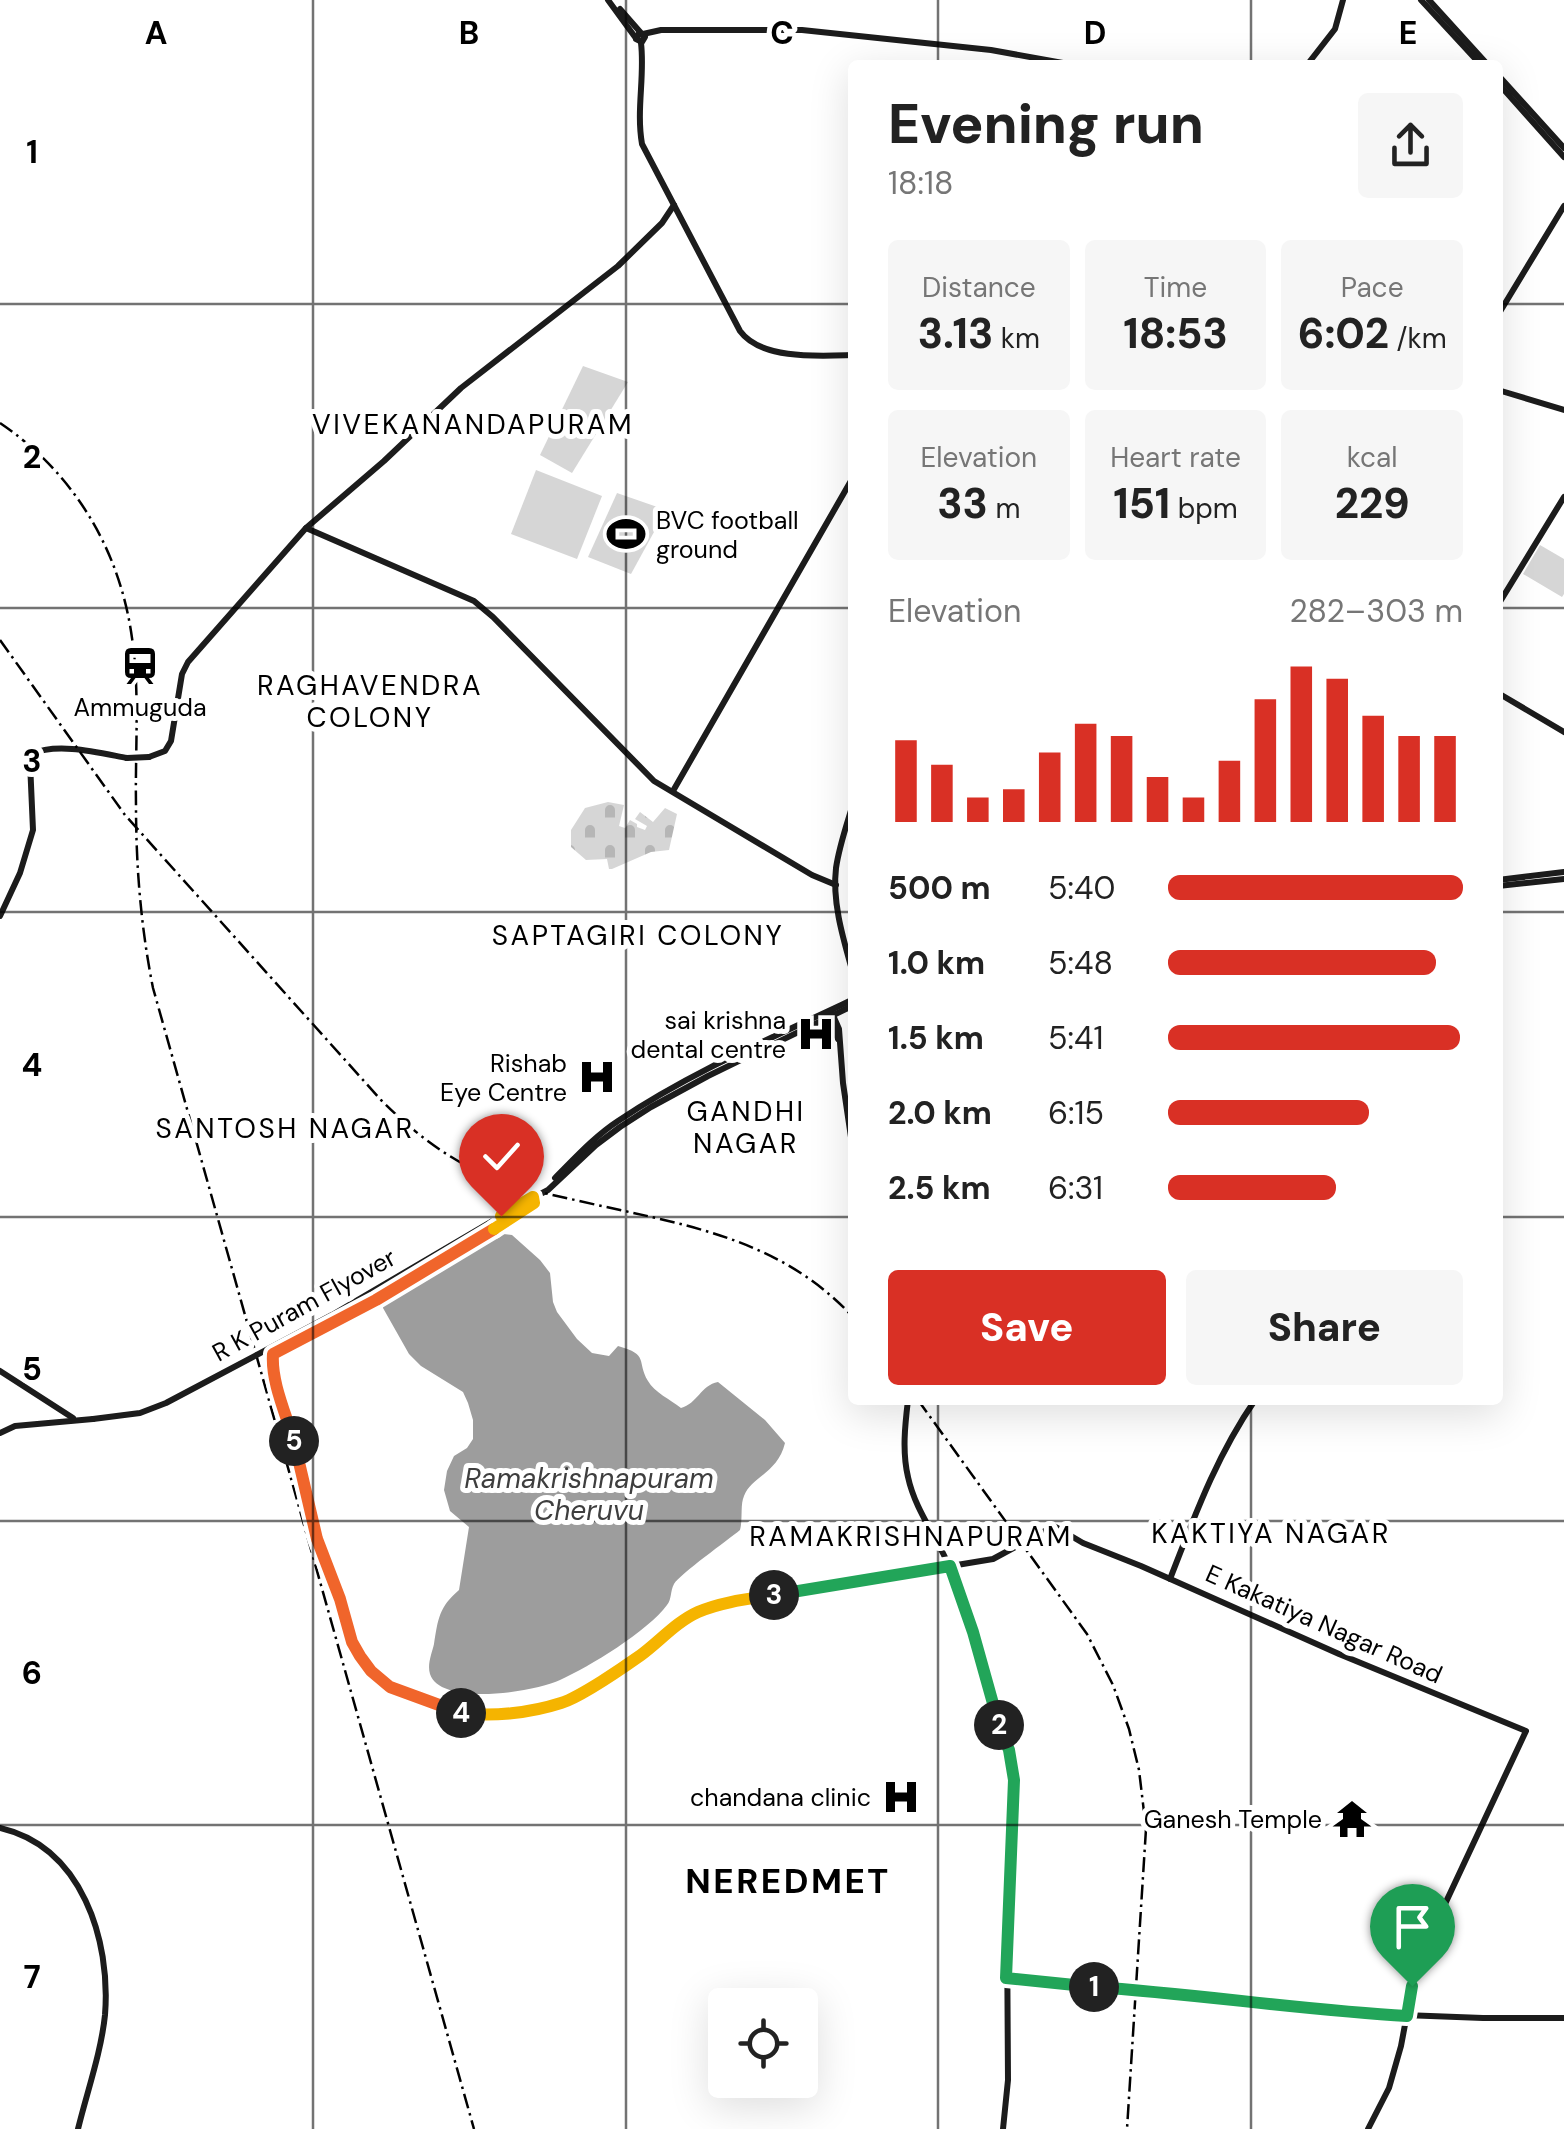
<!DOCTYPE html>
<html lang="en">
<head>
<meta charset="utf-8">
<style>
	body { margin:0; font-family:"DM Sans",sans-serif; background:#f6f6f6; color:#222; height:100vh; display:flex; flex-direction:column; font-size:38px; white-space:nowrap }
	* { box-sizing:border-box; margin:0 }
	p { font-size:32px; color:#767676 }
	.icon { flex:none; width:55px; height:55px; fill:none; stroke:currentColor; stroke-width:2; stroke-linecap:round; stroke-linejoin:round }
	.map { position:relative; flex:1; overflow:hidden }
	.side { position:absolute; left:848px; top:60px; width:655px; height:1345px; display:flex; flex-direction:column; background:#fff; border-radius:10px; box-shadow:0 10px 40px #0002 }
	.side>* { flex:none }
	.buttons { position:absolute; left:708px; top:1988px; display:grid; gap:20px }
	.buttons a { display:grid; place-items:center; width:110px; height:110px; border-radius:10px; background:#fff; box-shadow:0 10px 40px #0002; font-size:50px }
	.pin { position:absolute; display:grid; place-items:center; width:85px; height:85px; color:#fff; margin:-102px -42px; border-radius:50% 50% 50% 0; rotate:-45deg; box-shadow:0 0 10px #0007 }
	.pin .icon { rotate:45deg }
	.km { position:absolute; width:50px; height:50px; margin:-25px; border-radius:50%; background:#222; color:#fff; font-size:28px; line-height:50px; text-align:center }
	.round { display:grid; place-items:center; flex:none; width:105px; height:105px; border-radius:10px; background:#f6f6f6 }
	.overview { display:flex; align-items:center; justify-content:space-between; height:170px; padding:0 40px }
	h1 { font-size:55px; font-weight:800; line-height:75px }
	.stats { display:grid; grid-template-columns:repeat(3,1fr); gap:15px; height:170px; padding:10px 40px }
	.stats div { display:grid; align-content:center; border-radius:10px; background:#f6f6f6; text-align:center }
	.stats b { font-size:42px; font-weight:800 }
	.stats small { font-size:28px; font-weight:400 }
	.stats p { font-size:28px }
	.chart { height:280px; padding:20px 40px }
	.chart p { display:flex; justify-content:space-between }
	.chart svg { width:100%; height:180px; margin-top:10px; stroke:#d93025; stroke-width:6 }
	.primary-button { display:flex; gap:20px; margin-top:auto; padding:20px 40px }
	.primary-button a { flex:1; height:115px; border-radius:10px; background:#d93025; color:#fff; font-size:40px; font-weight:800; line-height:115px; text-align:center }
	.primary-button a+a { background:#f6f6f6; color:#222 }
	ul { padding:0 40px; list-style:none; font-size:32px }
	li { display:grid; grid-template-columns:160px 120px 1fr; align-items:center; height:75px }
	li i { height:25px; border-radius:12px; background:#d93025 }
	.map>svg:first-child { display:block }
</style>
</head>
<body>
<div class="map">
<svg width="1564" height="2129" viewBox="0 0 1564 2129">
	<defs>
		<pattern id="cemetery-stones" width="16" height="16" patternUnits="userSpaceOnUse" patternTransform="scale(2.5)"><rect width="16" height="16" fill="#d6d6d6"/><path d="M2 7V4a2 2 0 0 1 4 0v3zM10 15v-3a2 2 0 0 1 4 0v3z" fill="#b6b6b6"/></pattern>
	</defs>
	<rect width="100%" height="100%" fill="#fff"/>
	<g fill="#d6d6d6">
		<path d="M583,366L628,382L572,473L540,455Z"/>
		<path d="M536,470L602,496L577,559L511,534Z"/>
		<path d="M617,493L666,510L631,574L588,557Z"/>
		<path d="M1540,545L1564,559V594L1562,597L1523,574Z"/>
	</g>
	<path fill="url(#cemetery-stones)" d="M608,802L624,805L619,826L625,828L630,820L637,824V827L645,830L647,826L635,819L640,812L653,822L665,808L677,814L669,850L651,852L612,869H609L607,859L586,860L571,847V830L585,808Z"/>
	<path fill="#9d9d9d" d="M495,1233L512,1235L540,1260L550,1273L553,1302L557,1312L577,1339L592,1353L609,1356L618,1346C650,1355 636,1361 648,1381C654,1392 671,1400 681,1408C697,1404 701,1385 718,1382L765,1420L785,1443C778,1473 751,1477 744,1496C740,1505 743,1519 740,1530C728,1540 680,1574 674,1584C670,1591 672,1599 667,1605C648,1631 589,1667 560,1680C535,1692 441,1707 430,1674C427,1664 432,1653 434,1644C438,1619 439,1607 459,1590L469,1527L450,1511L444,1490L447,1471L454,1456L467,1448L473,1439V1420L468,1403L463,1392L421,1366L409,1354L383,1308L384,1296L470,1246Z"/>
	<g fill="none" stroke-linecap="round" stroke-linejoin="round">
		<g stroke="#1c1c1c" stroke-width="6">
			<path d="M608,0L635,37"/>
			<path d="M1421,0L1481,65"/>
			<path d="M1429,0L1488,65"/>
			<path d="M620,9L641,33"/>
			<path d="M639,33L645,37L642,42L636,39Z"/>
			<path d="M643,34L661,30H802L991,50L1074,65"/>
			<path d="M641,43C645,76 636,110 642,144L740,331C761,360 820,356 852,355"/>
			<path d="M1307,65L1335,29L1343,0"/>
			<path d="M1498,75L1564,148"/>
			<path d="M1498,83L1564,157"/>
			<path d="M1498,315L1564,206"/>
			<path d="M1498,390L1564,410"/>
			<path d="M306,528L474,601L493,617L654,781L812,875L836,885"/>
			<path d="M1498,605L1564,497"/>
			<path d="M1498,693L1564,732"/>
			<path d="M149,757L165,751L171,741L182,674L188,662L306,528L384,461L461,388L618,266L662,223L674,205"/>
			<path d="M673,791L852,479"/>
			<path d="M852,807C846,827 839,847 836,868C832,902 843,938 852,970"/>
			<path d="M1498,880L1564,872"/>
			<path d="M1498,886L1564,879"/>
			<path d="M0,916L20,873L33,830L30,762L32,754C57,742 100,753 127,758"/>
			<path d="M827,1013L838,1039"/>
			<path d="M832,1013L839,1029L843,1083L852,1144"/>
			<path d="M555,1178C575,1158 595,1136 618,1121C691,1072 774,1037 852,1000"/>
			<path d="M533,1197L535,1203L376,1300L272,1356L279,1390L296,1448L317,1539L340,1599L352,1643L371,1671L390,1687L457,1713L474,1715L513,1713L565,1702L642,1655L685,1620L698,1612L728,1603L993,1559L1054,1526L1083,1543L1141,1566L1339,1654L1526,1731L1416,1966L1401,2046L1389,2088L1368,2129"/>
			<path d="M525,1202L548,1190L596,1145L620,1127L651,1107L708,1076L852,1006"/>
			<path d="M0,1371L73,1418"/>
			<path d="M908,1400C905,1425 902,1452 908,1477C915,1510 937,1537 950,1568C970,1616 982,1666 996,1715C1001,1733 1009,1748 1013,1767L1007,1921L1008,2080L1003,2129"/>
			<path d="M0,1433L15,1426L93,1419"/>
			<path d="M1170,1579C1195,1515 1216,1457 1255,1400"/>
			<path d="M0,1828C82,1847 111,1940 105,2015C101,2053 87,2092 78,2129"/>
			<path d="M1007,1978L1119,1990H1139L1160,1994L1351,2013L1483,2018H1564"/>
		</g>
		<g stroke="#000" stroke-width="2.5" stroke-dasharray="15 5 2.5 5" stroke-linecap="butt">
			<path d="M0,423C74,473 120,550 132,638C140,690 135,753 136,806C136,867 141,928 153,988L474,2129"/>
			<path d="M0,640L125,815L381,1100C410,1129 441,1154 479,1172C510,1185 542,1193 575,1200C678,1224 776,1235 852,1316"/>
			<path d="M918,1400L1087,1634L1113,1685L1129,1729L1139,1770L1146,1829L1127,2129"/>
		</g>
		<g stroke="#1c1c1c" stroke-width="6">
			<path d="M127,758L149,757"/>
			<path d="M93,1419L140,1413L166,1403L332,1315L525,1202"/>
		</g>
	</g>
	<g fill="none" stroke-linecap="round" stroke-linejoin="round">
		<g stroke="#fff" stroke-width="20">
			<path id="split-1" d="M1094,1987C1198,1994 1302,2010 1407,2016L1412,1986"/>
		</g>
		<g stroke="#fff" stroke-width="20">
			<path id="split-2" d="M999,1725L1009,1750L1014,1780L1006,1978L1094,1987"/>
		</g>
		<g stroke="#fff" stroke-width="20">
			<path id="split-3" d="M774,1595L950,1566L973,1632L999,1725"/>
		</g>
		<g stroke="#fff" stroke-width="20">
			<path id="split-4" d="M461,1713C493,1717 530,1713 561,1703C580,1697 624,1667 641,1655C660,1641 676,1622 698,1612C721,1602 748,1599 774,1595"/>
		</g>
		<g stroke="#fff" stroke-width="20">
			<path id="split-5" d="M294,1441L317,1539L340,1599L352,1642L360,1656L371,1671L390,1687L461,1713"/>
		</g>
		<g stroke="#fff" stroke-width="20">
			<path id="split-6" d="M294,1441C286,1414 271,1382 273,1354L376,1300L494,1229"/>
		</g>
		<g stroke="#fff" stroke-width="20">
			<path id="split-7" d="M494,1229L534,1203L533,1197L501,1216"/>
		</g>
		<use href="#split-1" stroke="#22a559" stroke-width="12"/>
		<use href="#split-2" stroke="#22a559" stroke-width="12"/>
		<use href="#split-3" stroke="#22a559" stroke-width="12"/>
		<use href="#split-4" stroke="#f5b400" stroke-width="12"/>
		<use href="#split-5" stroke="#f0652b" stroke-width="12"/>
		<use href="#split-6" stroke="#f0652b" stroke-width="12"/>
		<use href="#split-7" stroke="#f5b400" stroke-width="12"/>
	</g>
	<path fill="none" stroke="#000" stroke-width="2.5" stroke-opacity="0.55" d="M313,0V2129M626,0V2129M938,0V65M1251,0V65M0,304H852M1498,304H1564M0,608H852M1498,608H1564M0,912H852M1498,912H1564M0,1217H852M1498,1217H1564M938,1400V2129M1251,1400V2129M0,1521H1564M0,1825H1564"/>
	<defs>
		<g id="stadium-bare" transform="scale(3)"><path d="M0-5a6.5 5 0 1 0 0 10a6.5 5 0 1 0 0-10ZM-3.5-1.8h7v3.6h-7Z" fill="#000" stroke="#fff" stroke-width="2.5" paint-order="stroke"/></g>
		<g id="station-bare" transform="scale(3)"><path d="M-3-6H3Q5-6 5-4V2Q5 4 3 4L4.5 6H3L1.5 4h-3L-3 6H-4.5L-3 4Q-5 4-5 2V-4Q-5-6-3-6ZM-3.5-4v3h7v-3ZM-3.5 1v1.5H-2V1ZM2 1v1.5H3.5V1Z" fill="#000" stroke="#fff" stroke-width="2.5" paint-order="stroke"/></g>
		<g id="hospital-bare" transform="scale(3)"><path d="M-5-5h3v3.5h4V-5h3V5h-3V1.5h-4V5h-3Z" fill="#000" stroke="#fff" stroke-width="2.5" paint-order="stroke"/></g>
		<g id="temple-bare" transform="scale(3)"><path d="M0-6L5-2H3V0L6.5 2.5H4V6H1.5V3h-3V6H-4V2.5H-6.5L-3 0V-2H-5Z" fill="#000" stroke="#fff" stroke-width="2.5" paint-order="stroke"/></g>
	</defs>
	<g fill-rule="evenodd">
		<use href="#stadium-bare" x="626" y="534"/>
		<use href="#station-bare" x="140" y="666"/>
		<use href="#hospital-bare" x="816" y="1034"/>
		<use href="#hospital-bare" x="597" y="1077"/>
		<use href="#hospital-bare" x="901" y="1797"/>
		<use href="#temple-bare" x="1352" y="1819"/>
	</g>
	<g text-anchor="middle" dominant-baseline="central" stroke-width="10" stroke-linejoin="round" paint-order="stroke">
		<g font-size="25" fill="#000" stroke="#fff" text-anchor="end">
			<text x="656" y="520" text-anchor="start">BVC football<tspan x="656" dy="29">ground</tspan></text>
			<text x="140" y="707" text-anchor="middle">Ammuguda</text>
			<text x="786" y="1020">sai krishna<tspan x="786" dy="29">dental centre</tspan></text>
			<text x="567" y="1063">Rishab<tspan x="567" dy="29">Eye Centre</tspan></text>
			<text x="871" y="1797">chandana clinic</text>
			<text x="1322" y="1819">Ganesh Temple</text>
		</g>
		<g font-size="25" fill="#000" stroke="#fff">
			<text transform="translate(304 1305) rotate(-29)">R K Puram Flyover</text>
			<text transform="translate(1324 1624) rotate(24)">E Kakatiya Nagar Road</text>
		</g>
		<g font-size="28" letter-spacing="2.5" fill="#000" stroke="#fff">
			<text x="473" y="424">VIVEKANANDAPURAM</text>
			<text x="370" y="685">RAGHAVENDRA<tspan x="370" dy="32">COLONY</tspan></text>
			<text x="638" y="935">SAPTAGIRI COLONY</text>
			<text x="746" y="1111">GANDHI<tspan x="746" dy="32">NAGAR</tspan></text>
			<text x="285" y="1128">SANTOSH NAGAR</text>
			<text x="1271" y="1533">KAKTIYA NAGAR</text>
			<text x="911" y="1536">RAMAKRISHNAPURAM</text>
		</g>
		<g font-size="28" font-style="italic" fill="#3e3e3e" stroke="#fff">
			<text x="589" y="1478">Ramakrishnapuram<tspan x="589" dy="32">Cheruvu</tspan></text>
		</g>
		<g font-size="35" font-weight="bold" letter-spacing="2.5" fill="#000" stroke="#fff">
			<text x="788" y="1881">NEREDMET</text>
		</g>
	</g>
	<g font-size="32" text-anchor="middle" font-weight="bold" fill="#000" stroke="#fff" stroke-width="10" stroke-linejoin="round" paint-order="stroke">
		<text x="156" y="44">A</text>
		<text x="469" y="44">B</text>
		<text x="782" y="44">C</text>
		<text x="1095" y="44">D</text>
		<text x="1408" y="44">E</text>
		<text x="32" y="163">1</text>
		<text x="32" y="468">2</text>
		<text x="32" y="772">3</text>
		<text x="32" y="1076">4</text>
		<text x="32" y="1380">5</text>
		<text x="32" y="1684">6</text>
		<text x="32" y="1988">7</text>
	</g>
</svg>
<div class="buttons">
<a><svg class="icon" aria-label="locate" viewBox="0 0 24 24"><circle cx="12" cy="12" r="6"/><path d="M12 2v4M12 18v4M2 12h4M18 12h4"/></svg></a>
</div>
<div class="pin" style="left:1412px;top:1986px;background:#1e9e55"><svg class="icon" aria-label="arrive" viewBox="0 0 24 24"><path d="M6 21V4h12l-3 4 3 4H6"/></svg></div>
<div class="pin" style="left:501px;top:1216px;background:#d93025"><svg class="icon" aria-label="check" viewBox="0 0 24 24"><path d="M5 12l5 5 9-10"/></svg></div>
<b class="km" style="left:1094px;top:1987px">1</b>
<b class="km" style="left:999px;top:1725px">2</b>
<b class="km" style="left:774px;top:1595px">3</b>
<b class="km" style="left:461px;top:1713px">4</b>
<b class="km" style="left:294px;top:1441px">5</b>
<section class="side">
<div class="overview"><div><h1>Evening run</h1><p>18:18</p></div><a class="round"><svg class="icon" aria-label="share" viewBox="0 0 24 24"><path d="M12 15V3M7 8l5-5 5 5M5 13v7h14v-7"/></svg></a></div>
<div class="stats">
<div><p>Distance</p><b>3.13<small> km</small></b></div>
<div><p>Time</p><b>18:53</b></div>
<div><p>Pace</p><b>6:02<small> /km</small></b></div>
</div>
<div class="stats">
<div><p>Elevation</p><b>33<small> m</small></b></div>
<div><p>Heart rate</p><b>151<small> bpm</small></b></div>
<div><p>kcal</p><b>229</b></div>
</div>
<div class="chart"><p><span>Elevation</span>282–303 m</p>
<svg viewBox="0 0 160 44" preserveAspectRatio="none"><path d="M5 44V24M15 44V30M25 44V38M35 44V36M45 44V27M55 44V20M65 44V23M75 44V33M85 44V38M95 44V29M105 44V14M115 44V6M125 44V9M135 44V18M145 44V23M155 44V23"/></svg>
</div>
<ul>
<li><b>500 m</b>5:40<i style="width:100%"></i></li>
<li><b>1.0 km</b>5:48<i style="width:91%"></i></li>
<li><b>1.5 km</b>5:41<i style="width:99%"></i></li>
<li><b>2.0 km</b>6:15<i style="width:68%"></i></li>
<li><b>2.5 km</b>6:31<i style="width:57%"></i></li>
</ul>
<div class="primary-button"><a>Save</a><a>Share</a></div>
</section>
</div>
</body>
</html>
